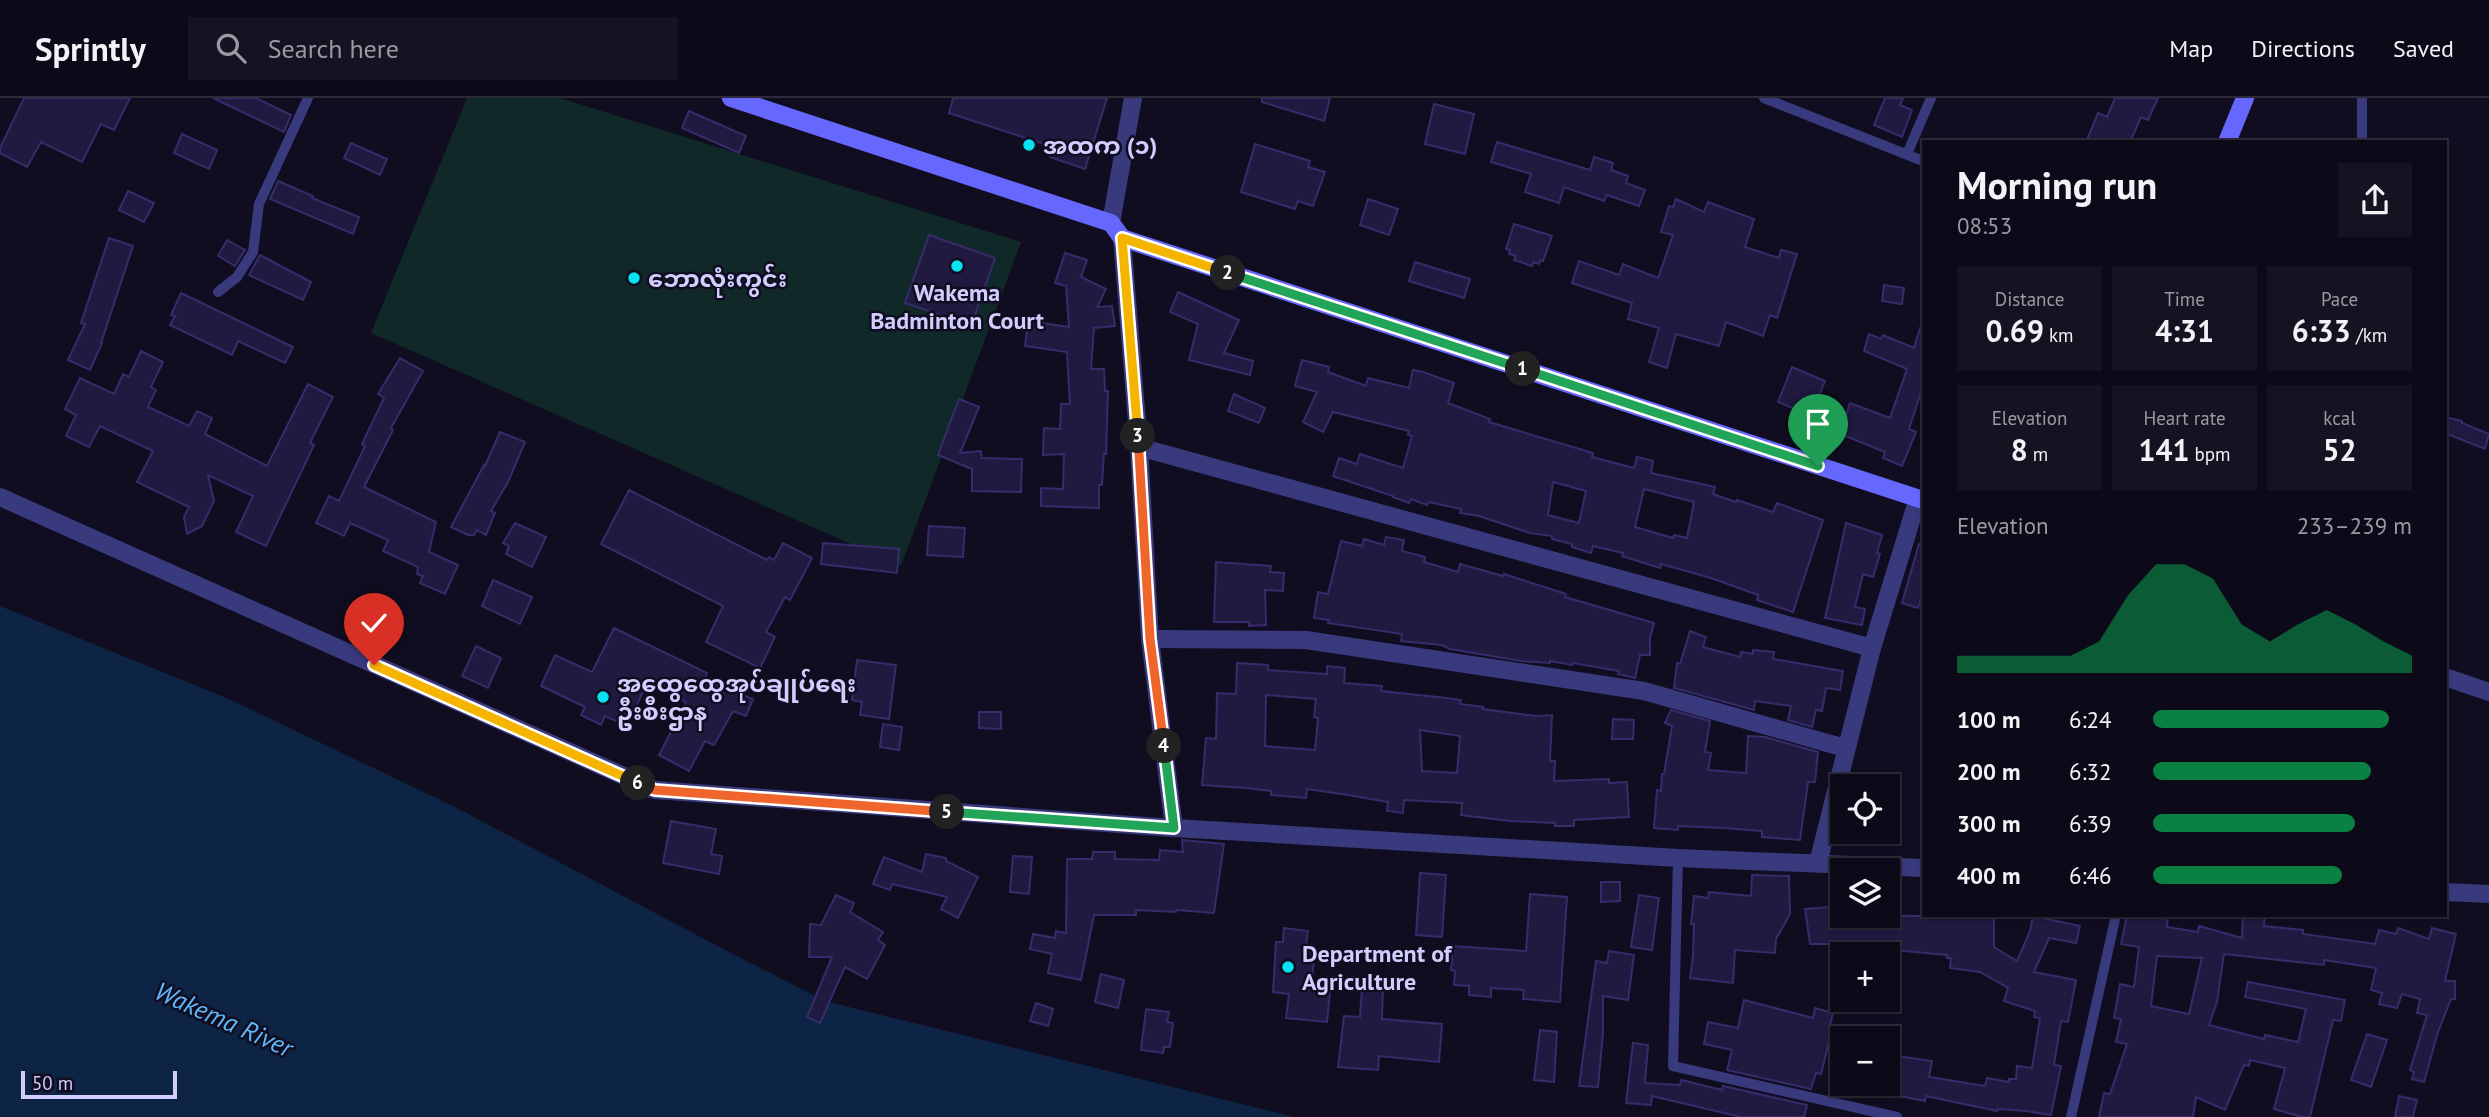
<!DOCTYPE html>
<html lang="en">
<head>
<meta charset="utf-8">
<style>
	body { margin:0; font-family:"PT Sans","Noto Sans Myanmar",sans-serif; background:#151321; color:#f1f3f6; height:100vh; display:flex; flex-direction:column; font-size:26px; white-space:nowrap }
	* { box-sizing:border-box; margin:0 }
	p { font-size:23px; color:#9a9aa2 }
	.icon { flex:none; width:38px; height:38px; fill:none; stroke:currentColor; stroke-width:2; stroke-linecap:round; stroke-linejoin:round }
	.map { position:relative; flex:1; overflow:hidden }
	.sheet { position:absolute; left:1922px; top:42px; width:525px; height:777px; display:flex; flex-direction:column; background:#0c0a18; border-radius:0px; box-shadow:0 2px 5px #0004,0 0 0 2px #2c2b37 }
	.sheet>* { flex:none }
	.buttons { position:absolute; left:1830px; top:676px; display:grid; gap:14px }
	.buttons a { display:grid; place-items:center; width:70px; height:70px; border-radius:0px; background:#0c0a18; box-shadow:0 2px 5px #0004,0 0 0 2px #2c2b37; font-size:35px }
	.scale { position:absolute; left:21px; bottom:18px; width:156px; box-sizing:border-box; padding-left:7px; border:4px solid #d1cdfe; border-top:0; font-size:19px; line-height:24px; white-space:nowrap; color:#d1cdfe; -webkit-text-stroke:5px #100d20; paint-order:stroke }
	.pin { position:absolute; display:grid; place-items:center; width:60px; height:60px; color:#fff; margin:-72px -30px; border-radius:50% 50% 50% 0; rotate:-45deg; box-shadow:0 0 7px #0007 }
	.pin .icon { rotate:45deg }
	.km { position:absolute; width:35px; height:35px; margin:-18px; border-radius:50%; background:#222; color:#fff; font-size:19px; line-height:35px; text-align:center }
	.round { display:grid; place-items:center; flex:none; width:74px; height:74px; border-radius:0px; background:#151321 }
	.head { display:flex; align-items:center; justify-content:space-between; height:119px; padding:0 35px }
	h1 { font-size:38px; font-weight:700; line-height:52px }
	.metrics { display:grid; grid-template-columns:repeat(3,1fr); gap:10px; height:119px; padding:7px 35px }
	.metrics div { display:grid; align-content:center; border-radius:0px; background:#151321; text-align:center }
	.metrics b { font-size:30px; font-weight:700 }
	.metrics small { font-size:19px; font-weight:400 }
	.metrics p { font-size:19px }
	.chart { height:196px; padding:14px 35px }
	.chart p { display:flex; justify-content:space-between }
	.chart svg { width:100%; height:126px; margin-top:7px; fill:#0b8043; opacity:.7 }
	ul { padding:0 35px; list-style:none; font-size:23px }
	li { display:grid; grid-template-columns:112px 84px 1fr; align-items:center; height:52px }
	li i { height:18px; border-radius:9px; background:#0b8043 }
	header { display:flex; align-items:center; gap:42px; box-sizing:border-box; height:98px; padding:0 35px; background:#0c0a18; border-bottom:2px solid #2c2b37 }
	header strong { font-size:33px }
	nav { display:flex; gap:38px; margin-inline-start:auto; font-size:24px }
	.search { width:490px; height:63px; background:#151321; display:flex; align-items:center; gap:18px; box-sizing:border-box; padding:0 24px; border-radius:0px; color:#9a9aa2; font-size:26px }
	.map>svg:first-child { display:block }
</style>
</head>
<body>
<header>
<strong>Sprintly</strong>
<div class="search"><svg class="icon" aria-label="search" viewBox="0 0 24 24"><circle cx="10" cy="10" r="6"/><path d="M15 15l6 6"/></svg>Search here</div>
<nav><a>Map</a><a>Directions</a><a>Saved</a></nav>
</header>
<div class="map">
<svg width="2489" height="1019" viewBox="0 0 2489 1019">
	<rect width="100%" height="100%" fill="#100d20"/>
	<path fill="#102928" d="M467,0H560L1021,144L901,468L371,235Z"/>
	<path fill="#0d2444" d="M0,508L229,601L453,708L727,853L825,903L1294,1019H0Z"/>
	<g fill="#201a40" stroke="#372c6b" stroke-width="2" fill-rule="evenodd">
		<path d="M24,0H130L114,32L101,26L82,64L41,44L27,69L0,55V50Z"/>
		<path d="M213,0H256L291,17L284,34Z"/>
		<path d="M953,0H1107L1085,71L1050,59L1053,49L949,15Z"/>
		<path d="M1262,0H1330L1324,23L1262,4Z"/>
		<path d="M1885,0H1903L1900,7L1912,12L1902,39L1874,27Z"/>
		<path d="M2115,0H2158L2148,22L2141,19L2130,44H2086L2098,15L2107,19Z"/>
		<path d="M1434,6L1474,16L1465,56L1425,46Z"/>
		<path d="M689,13L746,38L739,55L682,30Z"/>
		<path d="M182,36L217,52L209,71L174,55Z"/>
		<path d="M1497,44L1590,72L1594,59L1613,65L1611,72L1628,78L1626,85L1645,92L1639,108L1607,97L1604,103L1564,89L1559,105L1525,94L1531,76L1491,64Z"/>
		<path d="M351,45L387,61L380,77L344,60Z"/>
		<path d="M1255,46L1310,63L1308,69L1325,74L1313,108L1298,103L1295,111L1241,94Z"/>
		<path d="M278,83L313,98L312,100L359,119L353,136L270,101Z"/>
		<path d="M128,93L154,105L144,124L119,112Z"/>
		<path d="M1368,101L1398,111L1389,137L1360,127Z"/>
		<path d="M1676,101L1704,114L1708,104L1754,121L1745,149L1779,160L1781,152L1797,156L1777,220L1770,217L1763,238L1726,224L1719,248L1676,236L1667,270L1649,264L1659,230L1628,221L1632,205L1572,185L1579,163L1619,177L1623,166L1658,180L1673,137L1661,134L1669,108L1673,109Z"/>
		<path d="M1514,126L1552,138L1543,163L1540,162L1539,166L1534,164L1532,168L1514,162L1516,158L1509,156L1510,152L1506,151Z"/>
		<path d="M929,137L995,160L971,228L905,205Z"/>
		<path d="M109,140L133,148L101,245H102L90,272L68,262L85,226L81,225Z"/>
		<path d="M227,142L245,152L235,168L218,158Z"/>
		<path d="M1065,155L1087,162L1081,179L1106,191L1097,209L1112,208L1115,228L1094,230L1091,271H1104L1105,293H1108L1106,356H1104L1102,387H1099V410L1041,408V390L1063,391L1064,356L1043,357L1044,330L1060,331L1061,306H1070L1067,254L1025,248L1028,223L1069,229L1066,188L1055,185Z"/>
		<path d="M260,157L311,184L303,202L249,177Z"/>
		<path d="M1415,164L1470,181L1464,200L1409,183Z"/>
		<path d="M1884,187L1904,190L1902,206L1882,203Z"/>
		<path d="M1178,194L1239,222L1224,255L1253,263L1250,277L1189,262L1198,226L1170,214Z"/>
		<path d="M181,195L293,249L285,265L238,243L232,257L170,227L175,218L171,217Z"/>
		<path d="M1920,230H1923V288L1909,331L1916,334L1902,368L1883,360L1885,354L1840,336L1850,305L1890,320L1907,271L1864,253L1869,236L1881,241L1883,237L1914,250Z"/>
		<path d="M141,253L163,264L151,289L156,292L148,309L189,328L197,313L212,320L205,336L267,368L308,286L333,299L310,345L314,347L266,448L236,434L253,398L208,377L214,403L202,428L187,436L184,419L189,409L137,384L153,353L100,328L89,349L66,338L76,317L65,311L80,280L114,296L123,276L129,279Z"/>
		<path d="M400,260L423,273L391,330L393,332L364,389L436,424L429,454L458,467L445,496L420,485L423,478L417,476L418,469L383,453L388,442L350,425L344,438L316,425L329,398L339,403L365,348L362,346L384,300L378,296Z"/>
		<path d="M1302,262L1329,269L1328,274L1366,288L1368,280L1409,290L1413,272L1423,274L1454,285L1448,305L1490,321L1489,324L1593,355L1592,359L1634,370L1637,359L1653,363L1651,375L1715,389L1713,396L1736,404L1737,402L1773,414L1777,405L1823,422L1793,514L1757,502L1758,497L1711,480L1661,466L1660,470L1622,458L1623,455L1593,448L1591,455L1572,449V446L1552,441V438L1530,435L1479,418L1460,415L1461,411L1429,404L1427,407L1411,401L1409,405L1393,399V398L1333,378L1339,360L1357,366L1360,356L1403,370L1412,338L1408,337L1409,333L1333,314L1323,334L1303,324L1317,294L1295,288ZM1553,384L1586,393L1579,425L1548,417ZM1644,391L1694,404L1687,440L1674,437L1673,440L1635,429Z"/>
		<path d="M1792,269L1825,283L1811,318L1778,304Z"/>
		<path d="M1234,296L1265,310L1259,325L1228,313Z"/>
		<path d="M959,301L979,309L960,355L981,353L982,360L1022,361L1021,394L972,393V371L938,357Z"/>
		<path d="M2445,319L2462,323V325L2489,336L2485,351L2445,335Z"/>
		<path d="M500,334L525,344L508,384L491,413L495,415L486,437L477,432L474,437H468L451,429L484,367L485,368Z"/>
		<path d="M629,392L767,462L769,459L774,462L783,445L812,460L790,502L785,499L766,534L775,539L760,570L706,544L723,508L601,446Z"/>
		<path d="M515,425L546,439L532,469L506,456L509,448L503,445Z"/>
		<path d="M1846,425L1882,437L1877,455L1880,456L1873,479L1863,476L1855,509L1865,511L1862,527L1825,520Z"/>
		<path d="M929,428L965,430L963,459L927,457Z"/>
		<path d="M1386,439L1404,442L1402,453L1425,459L1424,464L1458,474L1460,466L1503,478L1504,476L1566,496L1565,499L1654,525L1650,540V557H1640L1635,580L1618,576L1619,573L1573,565L1572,567L1550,563V565L1521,563L1450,551L1442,547L1401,543L1402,536L1328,525L1329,522L1314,520L1318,494L1328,496L1341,443L1362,448L1364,441L1384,447Z"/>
		<path d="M823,445L899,451L897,475L821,466Z"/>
		<path d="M1919,446L1923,447V493L1918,510L1902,505Z"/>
		<path d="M1216,464L1271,468L1270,474L1284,475L1283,493L1265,492L1266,527L1249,528V524H1214Z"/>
		<path d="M493,482L532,499L520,526L482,508Z"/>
		<path d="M614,530L707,575L704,582L753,601L746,618L733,613L714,647L705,643L689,673L659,657L686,604L647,585L627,628L605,618L601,627L581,617L585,609L541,588L555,557L592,574Z"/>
		<path d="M1690,533L1706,539L1703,549L1740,559L1741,554L1753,556V552L1774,554L1773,561L1843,573L1840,592L1826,590L1822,613L1816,612L1812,629L1788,622L1791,608L1755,603L1754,612L1674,590L1677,565L1680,566Z"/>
		<path d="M476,548L501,560L488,590L462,578Z"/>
		<path d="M857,562L896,567L889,621L860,617L862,604L852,602Z"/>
		<path d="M1237,565L1268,567V572L1327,576V568L1345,570L1344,585L1382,588L1381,593L1447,600L1461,602L1460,606L1483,609V611L1536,618L1552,617L1550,663H1555L1554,683L1609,681V685L1627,684L1629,719L1574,722V728H1555V725L1510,723L1461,717L1462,705L1404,702L1403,715L1387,713L1388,704L1348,697L1307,691L1306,700L1271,697V693L1246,690L1202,687L1206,640L1216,641L1217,595L1236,596ZM1266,597L1316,601L1314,619L1318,620L1315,652L1265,648ZM1420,632L1460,638L1457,675L1422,673Z"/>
		<path d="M1671,612L1710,623L1705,654L1711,655L1708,672L1746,675L1748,638L1765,639L1818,654L1815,684H1808L1800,742L1762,739V733L1723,730L1678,728V732L1654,730L1657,692L1661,693L1662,676H1664L1672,628L1665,625Z"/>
		<path d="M979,614H1001V631L979,630Z"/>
		<path d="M1613,621L1634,622L1633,641H1612Z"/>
		<path d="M883,626L902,629L899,652L880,649Z"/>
		<path d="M671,723L716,731L711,756L722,758L719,776L663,765Z"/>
		<path d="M1182,742L1224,746L1214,815L1177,812L1176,814L1136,812V817H1094L1081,882L1048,875L1052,856L1030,851L1033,836L1055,840L1056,833L1066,835L1067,761H1092L1093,754H1115V761L1159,762L1160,752L1183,754Z"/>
		<path d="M926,756L946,760V763L978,779L958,820L941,811L947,799L892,786L890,792L873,786L884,759L922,774Z"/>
		<path d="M1013,758L1032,759L1029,796L1010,794Z"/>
		<path d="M1420,775L1446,777L1442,839L1416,837Z"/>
		<path d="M1752,777L1789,778L1790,816L1776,841L1775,855L1735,852L1733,885L1690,880L1693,857L1694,826H1691L1694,798L1708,800L1709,794L1751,798Z"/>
		<path d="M1601,784H1620V803L1601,804Z"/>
		<path d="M1530,796L1567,799L1560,904L1523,901L1524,892L1491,890V899L1469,897V888L1454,887L1455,873L1451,872L1453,848L1526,853Z"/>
		<path d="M836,797L854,805L850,814L883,834L878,842L885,847L867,881L845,869L820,925L807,919L832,859H809L810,826L821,827Z"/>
		<path d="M1639,797L1659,800L1652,852L1631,849Z"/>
		<path d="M1843,808V817L1994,819V849L2017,863L2030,833L2033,818L2080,828L2076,845L2049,840L2034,874L2076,882L2068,924L2061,923L2054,967L2061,968L2051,1017L2026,1013L1998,1011L1997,1013L1926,998L1925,1003L1890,996L1897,958L1932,963L1929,979L1948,982L1985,988L1987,980L2009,984V981H2016L2017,968L2032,970L2040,920L2034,919L2035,913L2004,903L2008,890L1980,874L1950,870L1951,860H1947V857L1872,850V856H1840L1839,846H1810L1805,811Z"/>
		<path d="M2127,817H2168L2167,829L2198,834L2199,828L2242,840L2243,817H2265L2264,828L2303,832V836L2375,846L2379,832L2396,836L2398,830L2429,841L2432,830L2456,836L2445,883H2455V901H2451L2438,934L2424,984L2412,981L2414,974L2410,972L2427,917L2417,915L2420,901L2402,896L2397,910L2379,906L2382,895L2371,892L2376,870L2324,862V867L2224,856L2217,904L2209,927L2264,941L2265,937L2298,944L2306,911L2245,899L2248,884L2345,902L2341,923L2333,922L2310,1019H2302L2274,1011L2285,970L2250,962L2249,968L2244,967L2225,1012L2196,999L2193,1019H2099L2104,995L2110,996L2127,946L2116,944L2121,921L2114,920L2120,886L2134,889L2139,849L2121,846ZM2157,858L2202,860L2189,916L2151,908Z"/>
		<path d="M1284,830L1308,833L1306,847L1315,848L1312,882L1331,884L1327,924L1286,920L1289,896L1273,894L1276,844H1283Z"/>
		<path d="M1609,853L1634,857L1628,902L1603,898V935L1598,989L1579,988L1596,863L1607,865Z"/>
		<path d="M1101,876L1124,882L1118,910L1095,904Z"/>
		<path d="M1362,889L1383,890L1382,921L1442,926L1439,964L1379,958L1378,972L1338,969L1344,918L1360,919Z"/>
		<path d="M1744,902L1813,920L1815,910L1833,915L1829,931L1832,932L1821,976L1816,975L1811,991L1727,972L1732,952L1704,946L1708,924L1738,930Z"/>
		<path d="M1036,905L1053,911L1048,928L1030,923Z"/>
		<path d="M1146,911L1169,914L1167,924L1173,925L1170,949H1164L1163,955L1141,952Z"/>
		<path d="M1540,932L1557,934L1554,984L1534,982Z"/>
		<path d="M2367,936L2387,942L2371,989L2351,982Z"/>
		<path d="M1633,945L1648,947L1645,985L1680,987L1681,982L1722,992L1723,988L1807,1007L1804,1019H1741L1652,998L1651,1007L1626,1005Z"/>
		<path d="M2399,998L2417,1002L2413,1019H2395Z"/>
	</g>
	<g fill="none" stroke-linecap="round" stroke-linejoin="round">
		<g stroke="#39397e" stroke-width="10">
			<path d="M1764,0L1923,63"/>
			<path d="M2362,44V0"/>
			<path d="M1907,56L1931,0"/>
			<path d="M218,194L237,179L253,154L259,106L308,0"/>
			<path d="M1678,760L1673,968L1897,1019"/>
			<path d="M2071,1019L2116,817"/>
		</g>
		<g stroke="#39397e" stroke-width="18">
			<path d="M1111,125L1133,0"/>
			<path d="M1122,140L1139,349L1150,541L1174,730"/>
			<path d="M1139,349L1872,550"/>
			<path d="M0,399L655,692L1174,730L1678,760L1923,770"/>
			<path d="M1150,541L1306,542L1644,593L1845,650"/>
			<path d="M2445,579L2489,594"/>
			<path d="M1818,765L1872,550L1918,400"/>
			<path d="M2445,794L2489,796"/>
		</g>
		<g stroke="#6667fc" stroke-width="18">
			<path d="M731,0L1111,125L1122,140L1923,402"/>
			<path d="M2227,44L2245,0"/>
		</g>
	</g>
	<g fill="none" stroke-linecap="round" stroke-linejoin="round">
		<g stroke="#fff" stroke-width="14">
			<path id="split-1" d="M1523,271L1818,368"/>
		</g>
		<g stroke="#fff" stroke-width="14">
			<path id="split-2" d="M1228,175L1523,271"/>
		</g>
		<g stroke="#fff" stroke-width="14">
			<path id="split-3" d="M1138,338L1122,140L1228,175"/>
		</g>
		<g stroke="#fff" stroke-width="14">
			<path id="split-4" d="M1138,338L1150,541L1164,648"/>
		</g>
		<g stroke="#fff" stroke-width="14">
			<path id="split-5" d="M947,714L1174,730L1164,648"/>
		</g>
		<g stroke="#fff" stroke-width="14">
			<path id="split-6" d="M638,685L655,692L947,714"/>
		</g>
		<g stroke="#fff" stroke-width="14">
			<path id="split-7" d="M374,567L638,685"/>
		</g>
		<use href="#split-1" stroke="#22a559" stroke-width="9"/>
		<use href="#split-2" stroke="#22a559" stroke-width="9"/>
		<use href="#split-3" stroke="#f5b400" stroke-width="9"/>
		<use href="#split-4" stroke="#f0652b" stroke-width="9"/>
		<use href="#split-5" stroke="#22a559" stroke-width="9"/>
		<use href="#split-6" stroke="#f0652b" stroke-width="9"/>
		<use href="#split-7" stroke="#f5b400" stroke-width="9"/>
	</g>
	<g fill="#06e2f1" stroke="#100d20" stroke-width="2.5">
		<circle cx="1029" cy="47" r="7"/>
		<circle cx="957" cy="168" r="7"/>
		<circle cx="634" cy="180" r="7"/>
		<circle cx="603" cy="599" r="7"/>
		<circle cx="1288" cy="869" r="7"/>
	</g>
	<g text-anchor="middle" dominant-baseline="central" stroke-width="5" stroke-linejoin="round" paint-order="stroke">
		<g font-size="24" font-weight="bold" fill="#d1cdfe" stroke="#100d20" text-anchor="start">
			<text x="1043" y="47">အထက (၁)</text>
			<text x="648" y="180">ဘောလုံးကွင်း</text>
			<text x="957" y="194" text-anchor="middle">Wakema<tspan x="957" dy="28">Badminton Court</tspan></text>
			<text x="617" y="585">အထွေထွေအုပ်ချုပ်ရေး<tspan x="617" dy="28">ဦးစီးဌာန</tspan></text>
			<text x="1302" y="855">Department of<tspan x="1302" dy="28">Agriculture</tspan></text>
		</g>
		<g font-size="26" font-style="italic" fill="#5db8fb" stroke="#100d20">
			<text transform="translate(224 921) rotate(24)">Wakema River</text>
		</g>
	</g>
</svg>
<div class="buttons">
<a><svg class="icon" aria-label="locate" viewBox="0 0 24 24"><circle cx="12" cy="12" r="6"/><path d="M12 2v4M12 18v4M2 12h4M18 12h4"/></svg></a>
<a><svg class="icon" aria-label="layers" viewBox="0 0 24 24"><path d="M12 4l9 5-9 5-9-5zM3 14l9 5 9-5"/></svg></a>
<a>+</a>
<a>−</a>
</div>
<div class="scale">50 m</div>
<div class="pin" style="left:1818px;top:368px;background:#1e9e55"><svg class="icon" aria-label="arrive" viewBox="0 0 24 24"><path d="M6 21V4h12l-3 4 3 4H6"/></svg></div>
<div class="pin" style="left:374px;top:567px;background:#d93025"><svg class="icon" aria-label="check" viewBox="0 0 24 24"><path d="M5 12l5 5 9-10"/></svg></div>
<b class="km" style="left:1523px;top:271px">1</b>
<b class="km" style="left:1228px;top:175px">2</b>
<b class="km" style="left:1138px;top:338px">3</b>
<b class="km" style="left:1164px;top:648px">4</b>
<b class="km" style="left:947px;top:714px">5</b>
<b class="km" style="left:638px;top:685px">6</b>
<section class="sheet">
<div class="head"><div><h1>Morning run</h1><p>08:53</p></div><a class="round"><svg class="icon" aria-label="share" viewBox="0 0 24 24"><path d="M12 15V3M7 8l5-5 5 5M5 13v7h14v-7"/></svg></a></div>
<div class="metrics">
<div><p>Distance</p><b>0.69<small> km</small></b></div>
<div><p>Time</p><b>4:31</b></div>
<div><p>Pace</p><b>6:33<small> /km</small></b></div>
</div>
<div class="metrics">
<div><p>Elevation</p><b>8<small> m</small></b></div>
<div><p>Heart rate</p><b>141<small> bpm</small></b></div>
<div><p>kcal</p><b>52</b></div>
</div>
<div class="chart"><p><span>Elevation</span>233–239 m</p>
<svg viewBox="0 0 160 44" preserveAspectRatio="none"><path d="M0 44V38L10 38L20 38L30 38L40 38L50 33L60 17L70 6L80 6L90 11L100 27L110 33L120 27L130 22L140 27L150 33L160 38V44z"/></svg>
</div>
<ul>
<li><b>100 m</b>6:24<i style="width:91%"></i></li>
<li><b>200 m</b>6:32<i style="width:84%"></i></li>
<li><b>300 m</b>6:39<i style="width:78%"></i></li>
<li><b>400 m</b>6:46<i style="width:73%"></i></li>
</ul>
</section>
</div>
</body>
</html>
